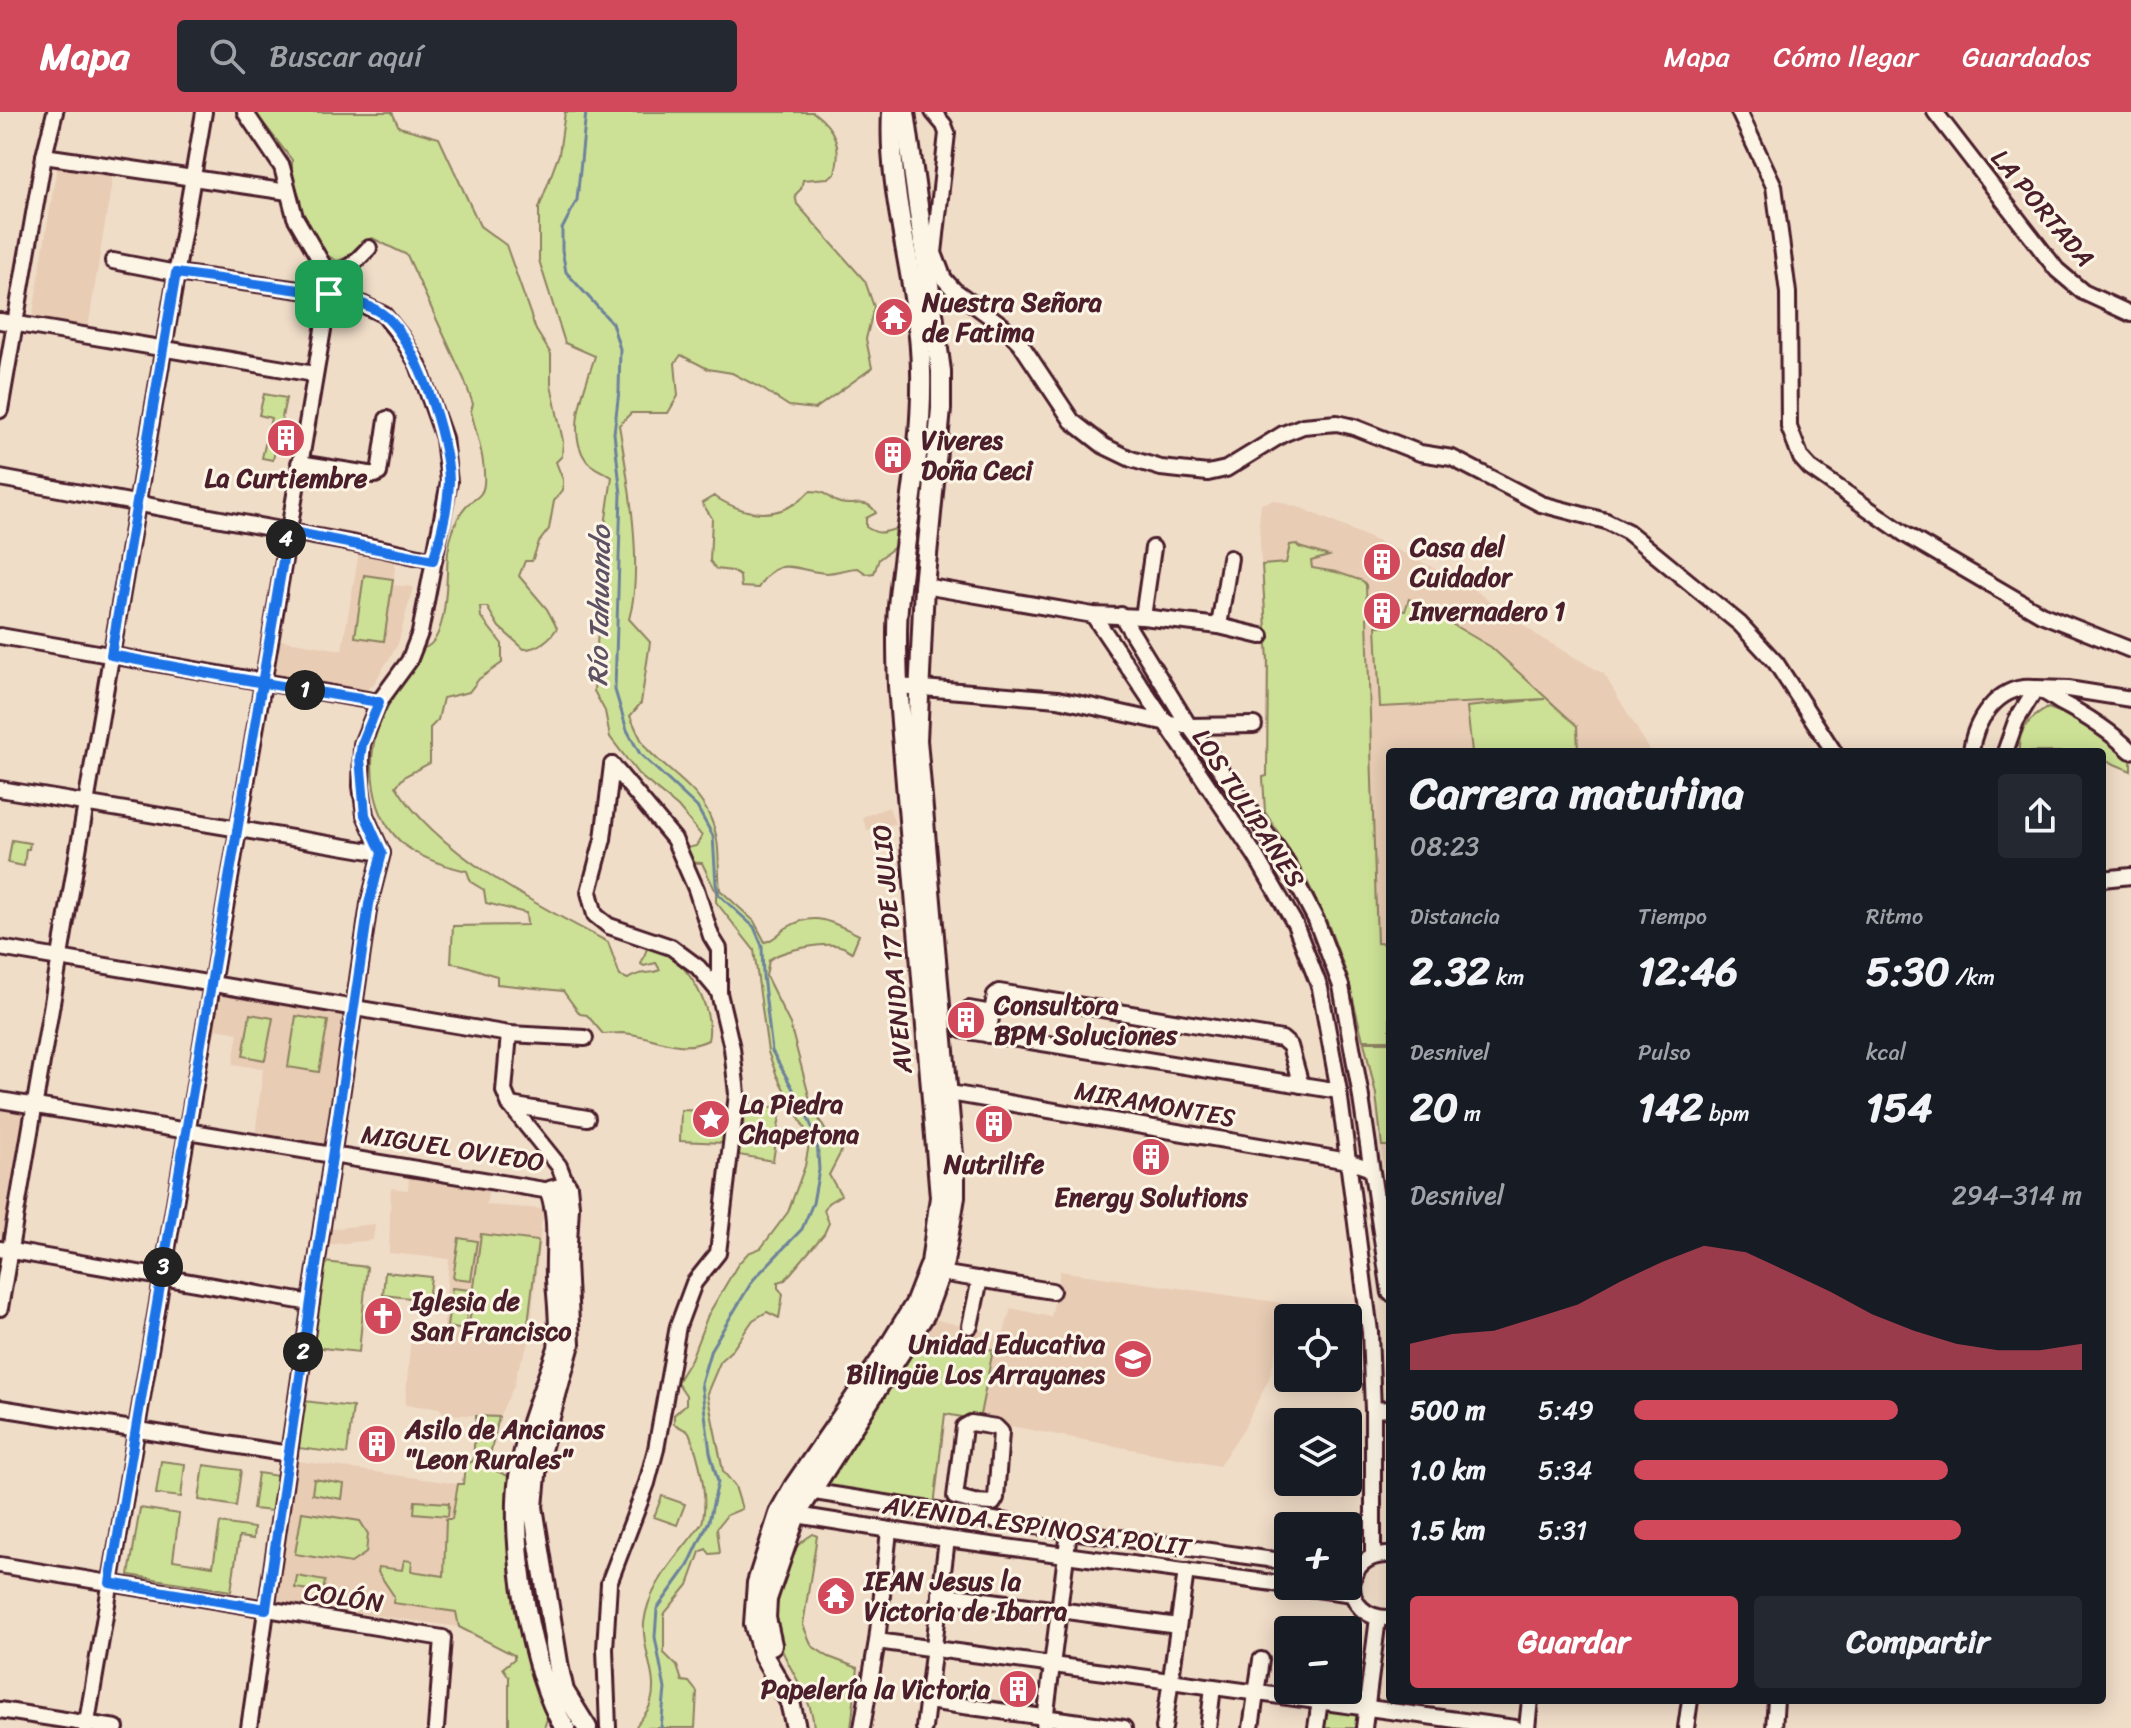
<!DOCTYPE html>
<html lang="es">
<head>
<meta charset="utf-8">
<style>
	body { margin:0; font-family:Sriracha,sans-serif; background:#242831; color:#f1f3f6; height:100vh; display:flex; flex-direction:column; font-size:30px; white-space:nowrap }
	* { box-sizing:border-box; margin:0 }
	p { font-size:26px; color:#9ea1a6 }
	.icon { flex:none; width:44px; height:44px; fill:none; stroke:currentColor; stroke-width:2; stroke-linecap:round; stroke-linejoin:round }
	.map { position:relative; flex:1; overflow:hidden }
	.details { position:absolute; left:1386px; top:636px; width:720px; height:956px; display:flex; flex-direction:column; background:#171b24; border-radius:8px; box-shadow:0 4px 20px #0003 }
	.details>* { flex:none }
	.buttons { position:absolute; left:1274px; top:1192px; display:grid; gap:16px }
	.buttons a { display:grid; place-items:center; width:88px; height:88px; border-radius:8px; background:#171b24; box-shadow:0 4px 20px #0003; font-size:40px }
	.pin { position:absolute; display:grid; place-items:center; width:68px; height:68px; color:#fff; margin:-34px; border-radius:16px; box-shadow:0 4px 12px #0006 }
	.km { position:absolute; width:40px; height:40px; margin:-20px; border-radius:50%; background:#222; color:#fff; font-size:22px; line-height:40px; text-align:center }
	.round { display:grid; place-items:center; flex:none; width:84px; height:84px; border-radius:8px; background:#242831 }
	.overview { display:flex; align-items:center; justify-content:space-between; height:136px; padding:0 24px }
	h1 { font-size:44px; font-weight:700; line-height:60px }
	.metrics { display:grid; grid-template-columns:repeat(3,1fr); gap:12px; height:136px; padding:8px 24px }
	.metrics div { display:grid; align-content:center }
	.metrics b { font-size:40px; font-weight:700 }
	.metrics small { font-size:22px; font-weight:400 }
	.metrics p { font-size:22px }
	.chart { height:224px; padding:16px 24px }
	.chart p { display:flex; justify-content:space-between }
	.chart svg { width:100%; height:144px; margin-top:8px; fill:#d1495b; opacity:.7 }
	.cta { display:flex; gap:16px; margin-top:auto; padding:16px 24px }
	.cta a { flex:1; height:92px; border-radius:8px; background:#d1495b; color:#fff; font-size:32px; font-weight:700; line-height:92px; text-align:center }
	.cta a+a { background:#242831; color:#f1f3f6 }
	ul { padding:0 24px; list-style:none; font-size:26px }
	li { display:grid; grid-template-columns:128px 96px 1fr; align-items:center; height:60px }
	li i { height:20px; border-radius:10px; background:#d1495b }
	header { display:flex; align-items:center; gap:48px; box-sizing:border-box; height:112px; padding:0 40px; background:#d1495b; color:#fff }
	header strong { font-size:38px }
	nav { display:flex; gap:44px; margin-inline-start:auto; font-size:28px }
	.search { width:560px; height:72px; background:#242831; display:flex; align-items:center; gap:20px; box-sizing:border-box; padding:0 28px; border-radius:8px; color:#9ea1a6; font-size:30px }
	.map>svg:first-child { display:block }
</style>
</head>
<body>
<header>
<strong>Mapa</strong>
<div class="search"><svg class="icon" aria-label="search" viewBox="0 0 24 24"><circle cx="10" cy="10" r="6"/><path d="M15 15l6 6"/></svg>Buscar aquí</div>
<nav><a>Mapa</a><a>Cómo llegar</a><a>Guardados</a></nav>
</header>
<div class="map">
<svg width="2131" height="1616" viewBox="0 0 2131 1616">
	<rect width="100%" height="100%" fill="#f0ddc8"/>
	<filter id="ink" filterUnits="userSpaceOnUse"><feTurbulence type="fractalNoise" baseFrequency=".0125" numOctaves="2"/><feDisplacementMap in="SourceGraphic" scale="16" xChannelSelector="R" yChannelSelector="G"/><feConvolveMatrix kernelMatrix="1 2 1 2 8 2 1 2 1" color-interpolation-filters="sRGB"/></filter>
	<g filter="url(#ink)">
		<g fill="#e8ccb4">
			<path d="M57,54L113,63L87,222L31,213Z"/>
			<path d="M1274,388L1304,397L1408,443L1469,474L1541,526L1604,562L1651,640H1390V1101L1374,983L1346,864L1326,812L1298,756L1264,701L1262,664L1266,663V547L1259,410L1261,392Z"/>
			<path d="M359,440L396,446L393,473L413,475L398,532L373,573L363,580L269,563L274,527L342,538Z"/>
			<path d="M889,695L895,712L867,718L862,705Z"/>
			<path d="M215,879L345,901L347,905L329,1032L326,1035L255,1024L263,957L233,952L238,921L216,917L213,927L204,925Z"/>
			<path d="M0,989L25,991L2,1126H0Z"/>
			<path d="M409,1065L489,1078L486,1093L543,1097L529,1231L517,1259L514,1274L499,1305L445,1302L439,1296L405,1293L411,1223L443,1225L449,1147L389,1141L391,1076L408,1078Z"/>
			<path d="M375,1112L373,1128L326,1133L327,1117Z"/>
			<path d="M1060,1159L1290,1192L1268,1269L1244,1316L1219,1354L979,1308L922,1221L930,1206L1003,1224L1011,1196L1051,1205Z"/>
			<path d="M291,1348L458,1372L452,1410L449,1463L459,1515L271,1489Z"/>
		</g>
		<g fill="#cde196" stroke="#8c8060" stroke-width="2">
			<path d="M255,0H392L399,15L439,26L480,114L506,133L536,218L551,242V273L563,329L562,344L556,350L563,368V378L554,389L549,417L539,430L532,449H525L519,464L547,497L557,516C550,527 538,537 524,537L499,515L487,495H480L481,505L502,532V551L479,567L469,580L443,586L438,608L430,616V651L405,664L396,674C436,741 540,795 608,830L620,864L628,867C639,859 648,863 660,858L656,851L644,854L641,852L648,834C682,838 716,895 708,928C679,943 651,922 622,921C615,921 609,922 603,922L587,903L580,902L563,879L497,872V864C480,860 468,852 451,851L453,814L527,813L526,801L486,791L484,778L471,770L467,759C418,748 383,730 374,677C371,657 371,635 378,616C388,588 408,562 424,536C449,529 446,462 448,440C450,425 456,405 466,394C474,386 483,385 484,372C486,348 476,322 471,299L473,292L464,267L407,143L372,126L360,133L356,142L337,149L326,143L298,102L292,79V48Z"/>
			<path d="M565,0H813C836,17 842,35 835,61L828,66L803,68L801,77L795,83L797,92L865,169L874,195L866,227L872,256L815,297L789,294L761,276L732,261L708,257L681,243L675,251L678,284L668,301H631L619,313C628,366 644,456 629,507L650,530L641,591L630,604C635,614 640,628 647,637C668,660 697,675 710,705C722,732 717,750 720,778L754,809L765,830C774,828 779,821 786,816C816,798 831,810 859,823L852,840C848,838 845,835 840,834C823,830 782,838 769,848L766,864L790,912L812,995L831,1028L842,1038L829,1063L841,1083L828,1091L824,1098L829,1111L824,1122L785,1168L778,1170V1176L783,1182L779,1206L767,1200L753,1208L733,1237L721,1248L707,1281L723,1359L735,1374L742,1397L727,1403L717,1416L720,1441L710,1442L706,1437L700,1440L688,1473L664,1502V1541L677,1554L682,1569L689,1570L697,1580L695,1616H635C640,1607 649,1600 651,1590C659,1565 641,1537 644,1511C648,1472 681,1441 702,1411C709,1386 699,1344 689,1320L674,1312V1303L686,1292V1283L677,1270L691,1247L708,1203L738,1152L748,1141L761,1136L788,1100L805,1054L810,1027L777,964L768,940L754,838L716,790V780L702,751L677,750L676,739L696,734L702,724L678,695L639,663L610,625L605,599L594,579L605,413L612,365C604,360 590,355 586,348C565,318 586,274 595,244L565,231L539,148V96L559,42Z"/>
			<path d="M264,282L286,286L273,348L262,346L271,306L259,303Z"/>
			<path d="M810,379C830,379 827,388 840,391C855,395 867,385 876,401L866,406V415C878,423 882,421 895,417L896,434L879,447L874,461L867,462L858,456C847,456 837,461 826,461C796,460 779,440 758,476L741,475L740,464L732,459L716,457L710,449L712,406L702,391L714,384C748,406 781,409 810,379Z"/>
			<path d="M1296,432L1299,435L1329,444L1311,449L1312,456L1336,460L1363,469L1366,473L1377,831L1390,832V928H1363L1347,863L1328,812L1300,755L1265,700L1263,665L1267,664L1268,548L1262,453L1286,451L1290,433Z"/>
			<path d="M364,463L393,467L384,529L355,525Z"/>
			<path d="M1409,487L1491,535L1577,614L1578,640H1472L1467,595L1545,587L1380,595L1376,514H1390L1389,497L1405,499Z"/>
			<path d="M2048,596C2079,606 2106,624 2131,646V659L2102,647V640H2019C2018,618 2029,606 2048,596Z"/>
			<path d="M12,728L30,731L29,737H26L24,754L8,751Z"/>
			<path d="M250,902L273,906L265,948L243,944Z"/>
			<path d="M296,904L328,909L319,960L288,955Z"/>
			<path d="M1364,930H1390V1034H1382L1376,982Z"/>
			<path d="M746,990L781,997L773,1049L739,1043Z"/>
			<path d="M681,998L728,1000L724,1031L680,1029Z"/>
			<path d="M481,1122L538,1129L527,1220L469,1213Z"/>
			<path d="M459,1126L477,1129L471,1168L453,1166Z"/>
			<path d="M324,1150L367,1155L359,1240L313,1235Z"/>
			<path d="M385,1160L431,1165L428,1188L383,1183Z"/>
			<path d="M452,1176L470,1178L465,1218L447,1215Z"/>
			<path d="M922,1221L993,1238L979,1308L945,1302L934,1394L821,1377L881,1290Z"/>
			<path d="M304,1289L353,1295L347,1342L298,1336Z"/>
			<path d="M476,1304L499,1305L487,1355L515,1367L532,1556L548,1604L544,1616H509V1565L503,1556L514,1547V1543L459,1515L456,1500L393,1491L394,1484L378,1460L379,1455L402,1458L404,1448L412,1449L411,1459L444,1464L446,1407H452L458,1372H463L465,1353L473,1349Z"/>
			<path d="M161,1349L185,1352L181,1385L156,1382Z"/>
			<path d="M204,1353L241,1358L236,1394L199,1388Z"/>
			<path d="M258,1361L278,1364L273,1399L253,1397Z"/>
			<path d="M314,1367L344,1372L342,1387L312,1382Z"/>
			<path d="M662,1384L685,1392L677,1413L654,1405Z"/>
			<path d="M415,1389L449,1391L448,1404L414,1401Z"/>
			<path d="M140,1396L179,1402L173,1448L213,1454L220,1411L254,1416L253,1427L239,1425L231,1479L129,1463Z"/>
			<path d="M302,1400L360,1409L368,1422L366,1441L351,1451L295,1442Z"/>
			<path d="M813,1422L817,1424L803,1513L812,1534L829,1545L858,1556L851,1616H814C812,1578 777,1547 775,1511C775,1497 780,1481 784,1468C791,1444 791,1435 813,1422Z"/>
			<path d="M297,1464L325,1469L323,1480L295,1476Z"/>
			<path d="M1320,1593L1359,1599L1357,1616H1316Z"/>
		</g>
		<g fill="none" stroke-linecap="round" stroke-linejoin="round">
			<path stroke="#6d829b" stroke-width="3" d="M586,0L577,88L562,117V138L566,160L612,211L620,237L619,279L614,321L621,382L615,578L627,618L640,642L697,695L713,724L716,772L719,783L754,815L762,834L763,864L772,939L804,997L817,1027L819,1058L813,1091L802,1117L753,1168L711,1237L701,1271L710,1340L718,1370L709,1409L688,1454L657,1497L655,1525L665,1577L661,1616"/>
			<g stroke="#4a1f2b" stroke-width="20">
				<g id="minor">
					<path d="M933,0L944,13L947,21L934,141L944,167L954,178L1003,214L1020,231L1072,309L1104,334L1131,347L1161,356L1208,361L1226,357L1283,322L1303,314L1337,311L1354,315L1420,341L1452,346L1541,392L1606,409L1628,420L1740,512L1776,551L1834,640"/>
					<path d="M1739,0L1774,74L1788,181L1789,315L1801,346L1810,356L1906,423L2041,502L2131,538"/>
					<path d="M1935,0L2057,158L2083,180L2131,202"/>
					<path d="M44,44L288,80"/>
					<path d="M113,149L176,161L329,182L358,190L384,203L402,226L418,253L444,326L449,370L420,521L409,549L379,590L362,632L361,674L365,703L382,741L369,792L249,1616"/>
					<path d="M327,160C347,162 356,149 369,136"/>
					<path d="M0,209L314,262"/>
					<path d="M0,298L44,44L55,0"/>
					<path d="M299,351L375,363L379,361L387,307"/>
					<path d="M0,366L383,437L433,448"/>
					<path d="M924,474L1093,503L1143,505L1219,514L1261,524"/>
					<path d="M1093,503L1255,743L1295,812L1320,876L1339,979L1370,1220L1373,1298V1445"/>
					<path d="M1121,503L1189,614L1282,743L1316,808L1341,874L1360,979L1390,1181"/>
					<path d="M1143,505L1153,436"/>
					<path d="M1219,514L1230,446"/>
					<path d="M0,524L379,590"/>
					<path d="M898,574L1058,587L1163,610L1189,614L1254,613"/>
					<path d="M1971,640C1974,609 1998,573 2033,576C2042,577 2052,585 2060,590C2087,604 2109,618 2131,639"/>
					<path d="M2005,640L2016,609L2036,576L2068,577L2131,587"/>
					<path d="M612,653L603,727L589,780L595,803L609,814L671,835L698,855L719,880"/>
					<path d="M0,677L382,741"/>
					<path d="M2102,767L2131,764"/>
					<path d="M0,836L509,922L585,926"/>
					<path d="M969,897L992,901"/>
					<path d="M961,918L1339,979"/>
					<path d="M509,922L504,979L510,993L559,1054L567,1074"/>
					<path d="M988,923L995,883L999,880L1282,927L1290,934L1301,973"/>
					<path d="M938,979L1348,1049L1371,1057"/>
					<path d="M0,988L550,1079"/>
					<path d="M510,993L587,1006"/>
					<path d="M0,1137L311,1191"/>
					<path d="M940,1161L1052,1179"/>
					<path d="M0,1196L204,0"/>
					<path d="M970,1214L980,1167"/>
					<path d="M0,1296L289,1342"/>
					<path d="M1373,1298L1390,1297"/>
					<path d="M971,1311L996,1315L1001,1320L996,1386L993,1391L974,1390L955,1385L964,1315Z"/>
					<path d="M802,1378L1000,1409L1288,1450"/>
					<path d="M790,1402L947,1427L1288,1473"/>
					<path d="M1390,1443C1340,1440 1339,1508 1390,1506"/>
					<path d="M0,1453L443,1526L436,1616"/>
					<path d="M1294,1474L1353,1482"/>
					<path d="M940,1482L1178,1514"/>
					<path d="M877,1529L1515,1616"/>
					<path d="M927,1589L1124,1616"/>
					<path d="M0,1598L116,1616"/>
					<path d="M86,1616L329,182L327,160L295,105L282,55L245,0"/>
					<path d="M608,1616L605,1537L609,1471L647,1371L656,1337L678,1214L694,1171L718,1141L737,982L732,936L719,881V837L711,824L696,777L674,727L612,653"/>
					<path d="M862,1616L877,1529L889,1419"/>
					<path d="M924,1616L947,1427"/>
					<path d="M1044,1616L1069,1420"/>
					<path d="M1164,1616L1186,1459"/>
					<path d="M1208,1616L1213,1575"/>
					<path d="M1251,1616L1261,1548"/>
					<path d="M1316,1616L1320,1589"/>
					<path d="M1364,1616L1378,1506"/>
					<path d="M1527,1616L1530,1588"/>
					<path d="M1686,1616L1690,1588"/>
					<path d="M1774,1616L1776,1588"/>
				</g>
			</g>
			<g stroke="#4a1f2b" stroke-width="24">
				<g id="major">
					<path d="M772,1533L766,1506L767,1487L796,1403L925,1202L944,1150L955,1085V1066L917,628L924,474L941,297V259L905,0"/>
					<path d="M565,1616C530,1561 510,1430 519,1365C525,1321 544,1278 558,1236C561,1212 557,1190 556,1166C555,1136 560,1108 550,1079L567,1074L569,1094L566,1149L570,1232L537,1352L533,1395L559,1557L564,1579L587,1616"/>
					<path d="M796,1616L790,1590L763,1543L754,1512L757,1471L780,1399L794,1374L880,1249L915,1192L931,1151L940,1085L898,574C897,548 896,521 898,495C905,417 923,338 921,259C920,172 887,87 892,0"/>
				</g>
			</g>
			<use href="#minor" stroke="#fcf5e5" stroke-width="14"/>
			<use href="#major" stroke="#fcf5e5" stroke-width="18"/>
		</g>
	</g>
	<g fill="none" stroke-linecap="round" stroke-linejoin="round" filter="url(#ink)">
		<g stroke="#fff" stroke-width="16">
			<path id="route" d="M329,182L176,161L111,543C200,560 289,576 379,590L362,632L360,646L365,703L382,741L369,792L266,1497L110,1471C169,1120 228,770 288,419L433,448C441,424 448,395 449,370C449,329 416,224 381,201C365,191 347,187 329,182"/>
		</g>
		<use href="#route" stroke="#1a73e8" stroke-width="10"/>
	</g>
	<defs>
		<g id="temple-disc" transform="scale(2)"><circle r="9.5" fill="#d1495b" stroke="#fcf5e5"/><path d="M0-6L5-2H3V0L6.5 2.5H4V6H1.5V3h-3V6H-4V2.5H-6.5L-3 0V-2H-5Z" fill="#fff"/></g>
		<g id="building-disc" transform="scale(2)"><circle r="9.5" fill="#d1495b" stroke="#fcf5e5"/><path d="M-4-6H4V6H1V3H-1V6H-4ZM-2.5-4.3h1.7v1.8h-1.7ZM.8-4.3h1.7v1.8H.8ZM-2.5-1h1.7V.8h-1.7ZM.8-1h1.7V.8H.8Z" fill="#fff"/></g>
		<g id="sight-disc" transform="scale(2)"><circle r="9.5" fill="#d1495b" stroke="#fcf5e5"/><path d="M0-6L1.8-2.2L6-1.7L2.9 1.2L3.7 5.4L0 3.3L-3.7 5.4L-2.9 1.2L-6-1.7L-1.8-2.2Z" fill="#fff"/></g>
		<g id="church-disc" transform="scale(2)"><circle r="9.5" fill="#d1495b" stroke="#fcf5e5"/><path d="M-1.2-6h2.4v3.5h3.3v2.4h-3.3V6h-2.4V-.1h-3.3v-2.4h3.3Z" fill="#fff"/></g>
		<g id="school-disc" transform="scale(2)"><circle r="9.5" fill="#d1495b" stroke="#fcf5e5"/><path d="M0-5L7-2L0 1L-7-2ZM-4 1L0 2.5L4 1V4Q0 6-4 4Z" fill="#fff"/></g>
	</defs>
	<g fill-rule="evenodd">
		<use href="#temple-disc" x="894" y="205"/>
		<use href="#building-disc" x="286" y="326"/>
		<use href="#building-disc" x="893" y="343"/>
		<use href="#building-disc" x="1382" y="450"/>
		<use href="#building-disc" x="1382" y="499"/>
		<use href="#building-disc" x="966" y="908"/>
		<use href="#sight-disc" x="711" y="1007"/>
		<use href="#building-disc" x="994" y="1012"/>
		<use href="#building-disc" x="1151" y="1045"/>
		<use href="#church-disc" x="383" y="1204"/>
		<use href="#school-disc" x="1133" y="1247"/>
		<use href="#building-disc" x="377" y="1332"/>
		<use href="#temple-disc" x="836" y="1484"/>
		<use href="#building-disc" x="1018" y="1577"/>
	</g>
	<g text-anchor="middle" dominant-baseline="central" stroke-width="6" stroke-linejoin="round" paint-order="stroke">
		<g font-size="26" fill="#4a1f2b" stroke="#fcf5e5">
			<text transform="translate(2043 96) rotate(50)">LA PORTADA</text>
			<text transform="translate(1249 696) rotate(57)">LOS TULIPANES</text>
			<text transform="translate(892 837) rotate(-95)">AVENIDA 17 DE JULIO</text>
			<text transform="translate(1155 992) rotate(10)">MIRAMONTES</text>
			<text transform="translate(453 1036) rotate(9)">MIGUEL OVIEDO</text>
			<text transform="translate(1037 1414) rotate(8)">AVENIDA ESPINOSA POLIT</text>
			<text transform="translate(344 1485) rotate(9)">COLÓN</text>
		</g>
		<g font-size="26" font-weight="bold" fill="#4a1f2b" stroke="#fcf5e5" text-anchor="start">
			<text x="922" y="190">Nuestra Señora<tspan x="922" dy="30">de Fatima</tspan></text>
			<text x="921" y="328">Viveres<tspan x="921" dy="30">Doña Ceci</tspan></text>
			<text x="286" y="366" text-anchor="middle">La Curtiembre</text>
			<text x="1410" y="435">Casa del<tspan x="1410" dy="30">Cuidador</tspan></text>
			<text x="1410" y="499">Invernadero 1</text>
			<text x="994" y="893">Consultora<tspan x="994" dy="30">BPM Soluciones</tspan></text>
			<text x="739" y="992">La Piedra<tspan x="739" dy="30">Chapetona</tspan></text>
			<text x="994" y="1052" text-anchor="middle">Nutrilife</text>
			<text x="1151" y="1085" text-anchor="middle">Energy Solutions</text>
			<text x="411" y="1189">Iglesia de<tspan x="411" dy="30">San Francisco</tspan></text>
			<text x="1105" y="1232" text-anchor="end">Unidad Educativa<tspan x="1105" dy="30">Bilingüe Los Arrayanes</tspan></text>
			<text x="405" y="1317">Asilo de Ancianos<tspan x="405" dy="30">"Leon Rurales"</tspan></text>
			<text x="864" y="1469">IEAN Jesus la<tspan x="864" dy="30">Victoria de Ibarra</tspan></text>
			<text x="990" y="1577" text-anchor="end">Papelería la Victoria</text>
		</g>
		<g font-size="28" font-style="italic" fill="#5c5163" stroke="#fcf5e5">
			<text transform="translate(599 494) rotate(-89)">Río Tahuando</text>
		</g>
	</g>
</svg>
<div class="buttons">
<a><svg class="icon" aria-label="locate" viewBox="0 0 24 24"><circle cx="12" cy="12" r="6"/><path d="M12 2v4M12 18v4M2 12h4M18 12h4"/></svg></a>
<a><svg class="icon" aria-label="layers" viewBox="0 0 24 24"><path d="M12 4l9 5-9 5-9-5zM3 14l9 5 9-5"/></svg></a>
<a>+</a>
<a>−</a>
</div>
<div class="pin" style="left:329px;top:182px;background:#1e9e55"><svg class="icon" aria-label="arrive" viewBox="0 0 24 24"><path d="M6 21V4h12l-3 4 3 4H6"/></svg></div>
<b class="km" style="left:305px;top:578px">1</b>
<b class="km" style="left:303px;top:1240px">2</b>
<b class="km" style="left:163px;top:1155px">3</b>
<b class="km" style="left:286px;top:427px">4</b>
<section class="details">
<div class="overview"><div><h1>Carrera matutina</h1><p>08:23</p></div><a class="round"><svg class="icon" aria-label="share" viewBox="0 0 24 24"><path d="M12 15V3M7 8l5-5 5 5M5 13v7h14v-7"/></svg></a></div>
<div class="metrics">
<div><p>Distancia</p><b>2.32<small> km</small></b></div>
<div><p>Tiempo</p><b>12:46</b></div>
<div><p>Ritmo</p><b>5:30<small> /km</small></b></div>
</div>
<div class="metrics">
<div><p>Desnivel</p><b>20<small> m</small></b></div>
<div><p>Pulso</p><b>142<small> bpm</small></b></div>
<div><p>kcal</p><b>154</b></div>
</div>
<div class="chart"><p><span>Desnivel</span>294–314 m</p>
<svg viewBox="0 0 160 44" preserveAspectRatio="none"><path d="M0 44V36L10 33L20 32L30 28L40 24L50 17L60 11L70 6L80 8L90 14L100 20L110 27L120 32L130 36L140 38L150 38L160 36V44z"/></svg>
</div>
<ul>
<li><b>500 m</b>5:49<i style="width:59%"></i></li>
<li><b>1.0 km</b>5:34<i style="width:70%"></i></li>
<li><b>1.5 km</b>5:31<i style="width:73%"></i></li>
</ul>
<div class="cta"><a>Guardar</a><a>Compartir</a></div>
</section>
</div>
</body>
</html>
